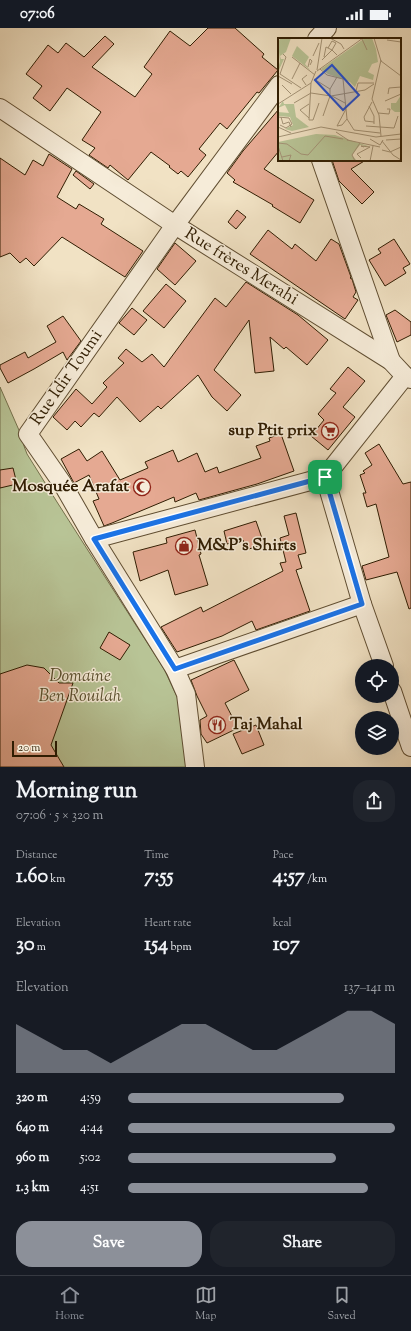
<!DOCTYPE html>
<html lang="en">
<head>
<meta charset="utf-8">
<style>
	body { margin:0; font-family:"Sorts Mill Goudy",serif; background:#20242c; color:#f1f3f6; height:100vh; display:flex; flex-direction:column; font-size:15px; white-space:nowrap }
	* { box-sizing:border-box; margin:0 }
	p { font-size:13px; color:#9ea1a6 }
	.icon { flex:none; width:22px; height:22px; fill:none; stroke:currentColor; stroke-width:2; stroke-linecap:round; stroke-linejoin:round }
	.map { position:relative; height:739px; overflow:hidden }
	.sheet { display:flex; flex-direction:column; background:#171b24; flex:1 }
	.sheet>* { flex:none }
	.buttons { position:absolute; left:355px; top:631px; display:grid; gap:8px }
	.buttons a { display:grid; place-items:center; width:44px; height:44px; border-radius:50%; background:#171b24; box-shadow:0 4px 16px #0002; font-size:20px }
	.scale { position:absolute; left:12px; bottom:10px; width:45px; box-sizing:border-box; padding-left:4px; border:2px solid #301d02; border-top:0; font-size:11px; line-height:14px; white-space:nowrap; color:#301d02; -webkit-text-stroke:3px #f6ecd9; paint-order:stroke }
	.pin { position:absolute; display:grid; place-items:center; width:34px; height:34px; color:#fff; margin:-17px; border-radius:8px; box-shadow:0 2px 6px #0006 }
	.round { display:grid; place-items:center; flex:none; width:42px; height:42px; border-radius:16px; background:#20242c }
	.overview { display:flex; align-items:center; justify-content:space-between; height:68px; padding:0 16px }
	h1 { font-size:22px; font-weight:700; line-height:30px }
	.stats { display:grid; grid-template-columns:repeat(3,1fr); gap:6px; height:68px; padding:4px 16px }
	.stats div { display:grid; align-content:center }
	.stats b { font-size:20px; font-weight:700 }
	.stats small { font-size:11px; font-weight:400 }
	.stats p { font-size:11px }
	.chart { height:112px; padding:8px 16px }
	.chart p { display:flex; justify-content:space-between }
	.chart svg { width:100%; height:72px; margin-top:4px; fill:#8c9099; opacity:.7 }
	.button { display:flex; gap:8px; margin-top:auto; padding:8px 16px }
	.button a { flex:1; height:46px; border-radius:16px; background:#8c9099; color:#fff; font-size:16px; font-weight:700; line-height:46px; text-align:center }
	.button a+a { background:#20242c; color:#f1f3f6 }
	ul { padding:0 16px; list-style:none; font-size:13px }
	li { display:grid; grid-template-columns:64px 48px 1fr; align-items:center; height:30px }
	li i { height:10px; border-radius:5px; background:#8c9099 }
	.status { display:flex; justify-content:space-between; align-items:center; height:28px; padding:0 20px; background:#171b24; direction:ltr }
	.status svg { height:11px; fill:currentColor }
	.tab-bar { display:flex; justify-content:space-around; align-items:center; height:56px; border-top:1px solid #363941; background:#171b24; font-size:11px; color:#9ea1a6 }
	.tab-bar a { display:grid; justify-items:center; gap:2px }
	.tab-bar .selected { color:#8c9099 }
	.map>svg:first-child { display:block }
</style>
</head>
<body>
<div class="status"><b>07:06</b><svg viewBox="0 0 49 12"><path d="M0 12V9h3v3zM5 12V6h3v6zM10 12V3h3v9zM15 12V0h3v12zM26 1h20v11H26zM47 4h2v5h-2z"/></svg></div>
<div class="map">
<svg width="411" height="739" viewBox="0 0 411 739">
	<rect width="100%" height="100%" fill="#f1e2c4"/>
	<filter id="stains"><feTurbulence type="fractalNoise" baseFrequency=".005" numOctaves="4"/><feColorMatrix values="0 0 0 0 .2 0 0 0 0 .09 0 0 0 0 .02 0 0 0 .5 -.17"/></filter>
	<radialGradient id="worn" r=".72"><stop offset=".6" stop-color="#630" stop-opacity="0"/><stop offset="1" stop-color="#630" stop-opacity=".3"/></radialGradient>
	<path fill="#b8c496" stroke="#74704c" d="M0,359L22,409L24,418L27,426L57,474L164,641L180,675L189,739H0Z"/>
	<g fill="#e5a992" stroke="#301d02">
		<path d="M208,0H235L264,26L262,29L278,42L259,65L257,64L227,101L220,95L199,121L206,127L188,149L181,143L178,146L169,139L170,138L151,124L128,152L110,137L108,140L89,127L95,120L82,112L101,84L67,60L50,83L33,70L42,58L26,46L48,17L58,25L66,15L84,29L105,8L114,16L92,39L135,69L152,46L144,39L170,3L190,18Z"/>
		<path d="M279,81V123L264,141L314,172L300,195L272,178L273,177L233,154L235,152L227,145L243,123Z"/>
		<path d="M49,126L72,141L57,169L76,181L79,176L104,191L101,196L143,223L125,249L62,209L34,238L26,230L20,235L10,225L0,229V130L25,147L33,132L43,138Z"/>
		<path d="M332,132H366L351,141L374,164L362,176L339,153Z"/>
		<path d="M76,143L94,156L90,161L73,147Z"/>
		<path d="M237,182L246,189L236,201L228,194Z"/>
		<path d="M268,202L292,221L295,216L316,233L331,211L339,216L351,249L350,250L352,251L356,264L353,269L358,272L345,291L250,226Z"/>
		<path d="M394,211L410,236L403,240L406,245L385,258L369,232L381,225L378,221Z"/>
		<path d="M175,215L196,233L175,257L157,241Z"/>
		<path d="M246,254L298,287L328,312L307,337L286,319L284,321L270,309L274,343L255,345L249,292L214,342L241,367L227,383L212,369L198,347L161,381L158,378L140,394L117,369L99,389L94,385L81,399L75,393L67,402L53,389L76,361L92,376L107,359L103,355L124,335L118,330L126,321L142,334L152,326L164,339L215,270L226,279Z"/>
		<path d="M166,256L186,273L164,300L143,283Z"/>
		<path d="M132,280L147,292L134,307L119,295Z"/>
		<path d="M395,282L411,294V307L397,314L386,287Z"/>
		<path d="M63,288L81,313L67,332L63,324L34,341L8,355L0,340V337L25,324L28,330L56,314L47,298Z"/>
		<path d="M348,339L365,353L343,379L355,389L328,422L311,408L324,392L318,386L336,365L330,361Z"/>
		<path d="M281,406L294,443L257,456L199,472L196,465L175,474L174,469L112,495L104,498L93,473L99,471L89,447L74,455L61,431L79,421L87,433L102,423L120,452L148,440L145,434L173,422L178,434L197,425L205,444L217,439L219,445L261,430L256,418L270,413L269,410Z"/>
		<path d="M379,416L403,456L411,454V580L409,581L397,544L366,552L362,538L389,529L376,476L367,479L363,465H366L360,447L365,445L363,443L372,437L365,425Z"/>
		<path d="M13,440L17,456L0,460V442Z"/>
		<path d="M296,485L306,525L298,527L302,540L296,542L310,583L256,602L252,593L222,608L177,624L161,599L201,579L203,584L283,543L280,535L286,534L280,510L289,507L284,488Z"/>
		<path d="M256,493L264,516L246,522L243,512L227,516L224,503Z"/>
		<path d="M195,502L201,526L199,527L208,557L175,567L168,542L140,553L133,524L167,515L166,510Z"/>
		<path d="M109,604L130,617L120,632L100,620Z"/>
		<path d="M234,632L249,662L225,675L238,700L207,715L201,706L200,692L207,688L197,668L191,652Z"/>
		<path d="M27,637L44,640L59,655H73L51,717L64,739H0V646Z"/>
		<path d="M256,697L264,717L242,726L233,706Z"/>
	</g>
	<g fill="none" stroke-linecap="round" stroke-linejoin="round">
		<g stroke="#604e32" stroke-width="20">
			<g id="minor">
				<path d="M317,11L327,0"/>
				<path d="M0,80L175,197L391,333L405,348L411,351"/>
				<path d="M321,132L391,333"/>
				<path d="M94,511L325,449"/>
				<path d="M384,638L362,576L325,449L405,348"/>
				<path d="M175,641L362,576"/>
				<path d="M392,663L411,719"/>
				<path d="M195,739L186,666L175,641L94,511L62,455L28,406L175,197L279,57"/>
			</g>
		</g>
		<use href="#minor" stroke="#f6ecd9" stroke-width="18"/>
	</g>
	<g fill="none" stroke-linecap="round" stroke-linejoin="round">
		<g stroke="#fff" stroke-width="8">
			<path id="route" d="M325,449L362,576L175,641L94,511Z"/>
		</g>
		<use href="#route" stroke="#1a73e8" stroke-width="5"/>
	</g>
	<defs>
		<g id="supermarket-ring" transform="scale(0.9)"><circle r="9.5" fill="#f6ecd9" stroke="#8f2418" stroke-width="1.5"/><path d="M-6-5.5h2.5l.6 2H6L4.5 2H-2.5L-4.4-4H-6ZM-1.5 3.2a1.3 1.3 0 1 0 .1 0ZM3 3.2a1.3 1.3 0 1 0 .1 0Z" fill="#8f2418"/></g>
		<g id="mosque-ring" transform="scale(0.9)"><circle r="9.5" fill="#f6ecd9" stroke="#8f2418" stroke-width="1.5"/><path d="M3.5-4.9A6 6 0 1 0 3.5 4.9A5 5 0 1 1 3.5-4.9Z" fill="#8f2418"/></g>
		<g id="shop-ring" transform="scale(0.9)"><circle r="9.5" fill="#f6ecd9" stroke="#8f2418" stroke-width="1.5"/><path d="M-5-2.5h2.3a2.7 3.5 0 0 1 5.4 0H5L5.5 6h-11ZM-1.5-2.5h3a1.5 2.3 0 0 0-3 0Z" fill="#8f2418"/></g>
		<g id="restaurant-ring" transform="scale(0.9)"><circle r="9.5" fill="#f6ecd9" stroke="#8f2418" stroke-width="1.5"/><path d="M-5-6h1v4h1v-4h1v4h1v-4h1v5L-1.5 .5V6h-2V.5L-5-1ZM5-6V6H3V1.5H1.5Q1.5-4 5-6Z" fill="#8f2418"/></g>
	</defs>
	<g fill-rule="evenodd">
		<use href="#supermarket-ring" x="330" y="403"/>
		<use href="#mosque-ring" x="142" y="459"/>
		<use href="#shop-ring" x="184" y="518"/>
		<use href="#restaurant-ring" x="217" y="697"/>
	</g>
	<g text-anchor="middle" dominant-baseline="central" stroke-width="3" stroke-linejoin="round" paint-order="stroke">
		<g font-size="17" fill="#301d02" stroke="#f6ecd9">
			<text transform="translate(241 239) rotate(32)">Rue frères Merahi</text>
			<text transform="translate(67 350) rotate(-55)">Rue Idir Toumi</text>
		</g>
		<g font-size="17" font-weight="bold" fill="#301d02" stroke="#f6ecd9" text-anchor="end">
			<text x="317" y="403">sup Ptit prix</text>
			<text x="129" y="459">Mosquée Arafat</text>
			<text x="197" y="518" text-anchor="start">M&amp;P's Shirts</text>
			<text x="230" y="697" text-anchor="start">Taj Mahal</text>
		</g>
		<g font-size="17" font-style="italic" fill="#594f2e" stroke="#f6ecd9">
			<text x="80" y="649">Domaine<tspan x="80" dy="20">Ben Rouilah</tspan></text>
		</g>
	</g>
	<g transform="translate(278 10)">
		<rect width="123" height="123" fill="#f1e2c4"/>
		<path d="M3,0H13L8,14L2,18L3,21H6L0,34V19L2,27V24L0,4ZM87,0H94L98,11L100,24L94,26L90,34L96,37L95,42L82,38L77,49L72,44L50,36L43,31ZM19,8L31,19L27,26L32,32L14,18ZM123,57V74H117L113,71V65H118ZM5,63L6,66H16L18,79L31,89L14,93L7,91L15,87L12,79L1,78L0,74L11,75L7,67L0,70ZM38,96L57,97L93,109L82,107L74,117L79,123H0V104Z" fill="#b8c496"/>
		<path fill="none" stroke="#a49376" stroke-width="1" d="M52,0L63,6L66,11M96,0L103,23L123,38M84,1L89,12M109,2L123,4M5,16L8,19L2,36L23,50M35,18L41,5M14,19L37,37M46,19L48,9L54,12L58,5L54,3L50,10M44,22L54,12L59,17M103,22L94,61L101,77L103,98M30,29L32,21L34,23L32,27M42,31L49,37L65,41L69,81L76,92L102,95M39,32L44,0M39,33L85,0M0,38L14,46M14,41L22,25M36,41L52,51V58L45,78M33,45L31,82H35L41,65M4,47L13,56M28,47L24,41L29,37M52,51L59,39M78,53L80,45H96M110,56L111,50L123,49M54,58L67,65M107,63L123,56M94,64L86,79L87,83L96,84M16,65L33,55L53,58L87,52L96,46M0,66L33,45L38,33M91,68L96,78V86M68,71L59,88L64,87L69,81M100,75L111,76L112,71H109M0,79L11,80L14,86L8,90L2,87M3,79L5,86L11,84L13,89M31,80L22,72L31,66M88,88L116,90L120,78M0,89L13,95M58,94L70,102M0,99L43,89L98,99L123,96M92,101L102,107L105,102M69,102L102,109M108,102L123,101M104,103L115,117L123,122M0,105L9,106L23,116L30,117L47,98L65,101M0,108L5,123M86,109L83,108L92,109M104,112L112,114L123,109M4,119L13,117L11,123M83,120L79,116L92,109M77,123L74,117L82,105M92,123L95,108"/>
		<path fill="#1d4ed8" fill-opacity="0.15" stroke="#1d4ed8" stroke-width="2" d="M54,27L81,57L65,72L37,42Z"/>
		<rect width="123" height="123" fill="none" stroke="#301d02" stroke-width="2"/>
	</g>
	<rect width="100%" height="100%" filter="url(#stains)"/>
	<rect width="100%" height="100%" fill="url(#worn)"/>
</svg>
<div class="buttons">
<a><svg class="icon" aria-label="locate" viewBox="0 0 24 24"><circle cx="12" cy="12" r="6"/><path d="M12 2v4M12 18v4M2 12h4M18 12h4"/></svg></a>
<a><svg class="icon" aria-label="layers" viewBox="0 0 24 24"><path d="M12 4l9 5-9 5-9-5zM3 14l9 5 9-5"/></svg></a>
</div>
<div class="scale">20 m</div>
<div class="pin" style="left:325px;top:449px;background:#1e9e55"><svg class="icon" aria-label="arrive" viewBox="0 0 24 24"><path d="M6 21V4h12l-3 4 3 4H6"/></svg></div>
</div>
<section class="sheet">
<div class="overview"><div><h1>Morning run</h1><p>07:06 · 5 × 320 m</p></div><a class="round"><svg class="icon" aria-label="share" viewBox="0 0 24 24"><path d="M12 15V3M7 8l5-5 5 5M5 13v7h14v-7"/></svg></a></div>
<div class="stats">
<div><p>Distance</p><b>1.60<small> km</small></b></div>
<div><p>Time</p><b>7:55</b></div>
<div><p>Pace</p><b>4:57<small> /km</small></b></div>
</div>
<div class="stats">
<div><p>Elevation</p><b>30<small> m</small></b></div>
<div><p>Heart rate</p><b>154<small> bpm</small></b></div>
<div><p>kcal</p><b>107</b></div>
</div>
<div class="chart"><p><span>Elevation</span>137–141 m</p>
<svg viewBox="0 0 160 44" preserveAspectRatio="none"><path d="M0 44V14L10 22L20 30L30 30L40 38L50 30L60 22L70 14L80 14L90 22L100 30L110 30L120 22L130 14L140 6L150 6L160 14V44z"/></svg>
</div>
<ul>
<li><b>320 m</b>4:59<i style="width:81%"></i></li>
<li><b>640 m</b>4:44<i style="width:100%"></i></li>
<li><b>960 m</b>5:02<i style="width:78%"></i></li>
<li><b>1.3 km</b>4:51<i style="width:90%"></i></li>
</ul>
<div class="button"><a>Save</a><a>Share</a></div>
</section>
<nav class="tab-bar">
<a class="selected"><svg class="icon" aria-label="home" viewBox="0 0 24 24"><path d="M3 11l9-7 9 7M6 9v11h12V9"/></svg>Home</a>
<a><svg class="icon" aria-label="map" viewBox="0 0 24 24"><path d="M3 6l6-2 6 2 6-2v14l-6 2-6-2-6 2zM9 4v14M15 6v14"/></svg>Map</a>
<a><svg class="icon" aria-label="saved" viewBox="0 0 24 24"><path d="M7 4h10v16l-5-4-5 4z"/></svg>Saved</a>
</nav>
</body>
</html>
